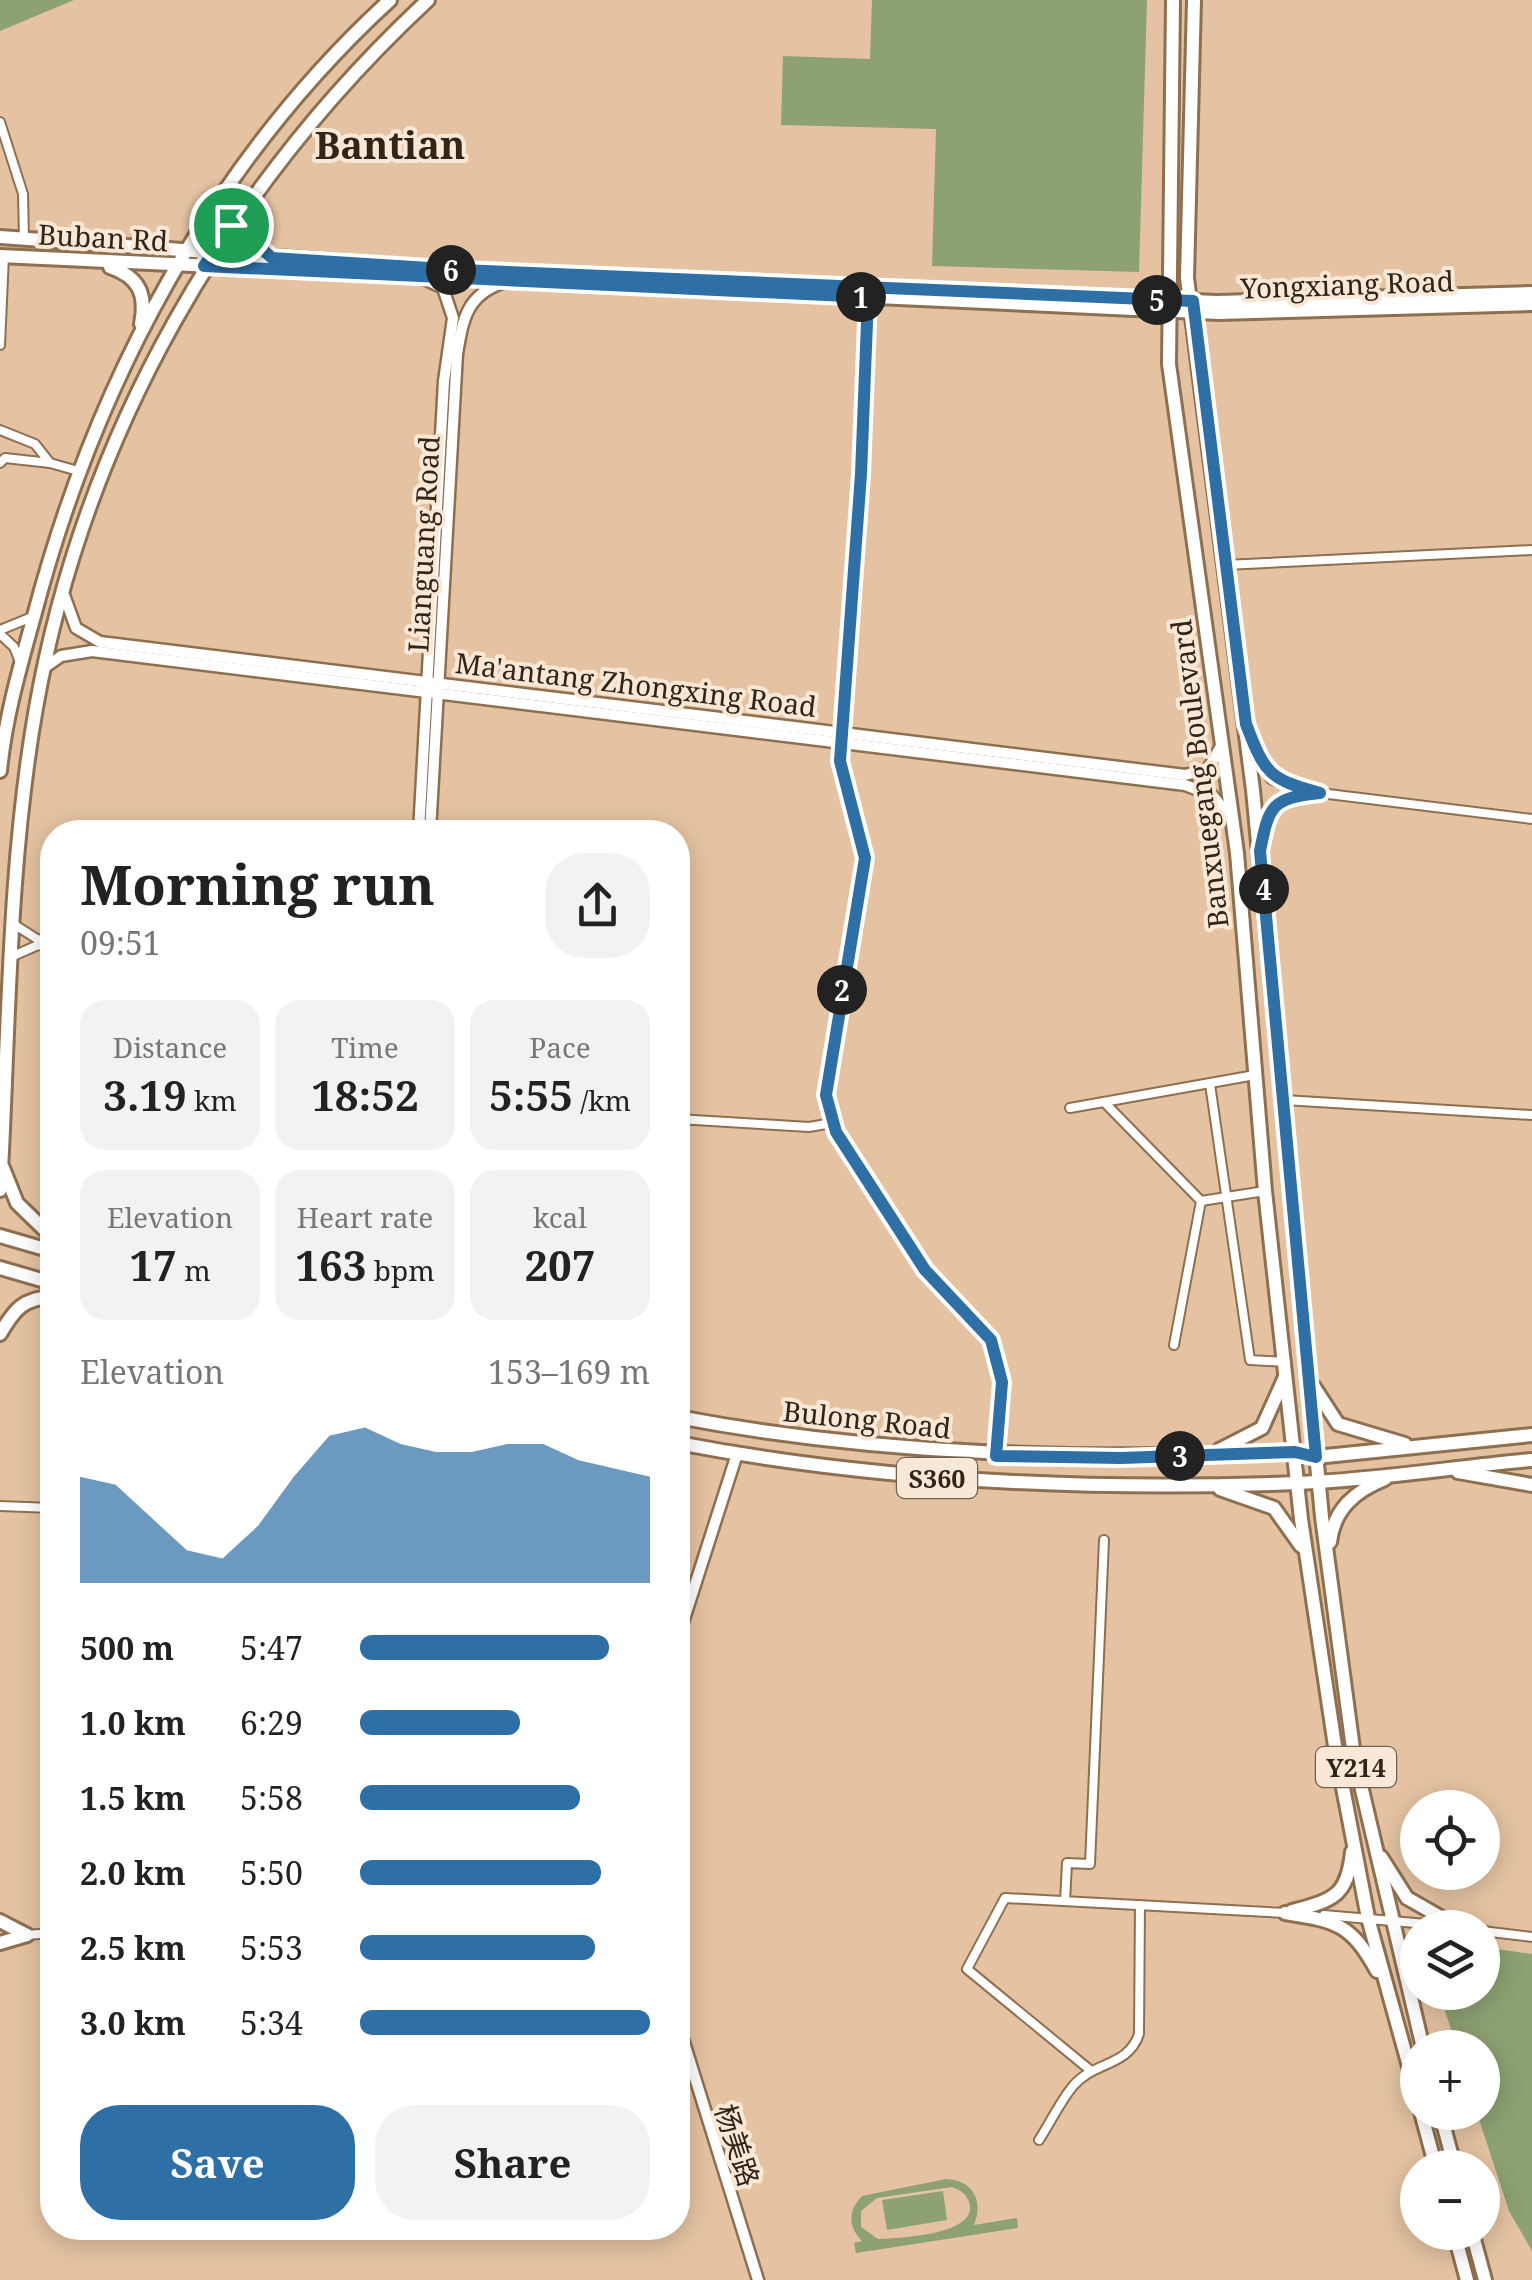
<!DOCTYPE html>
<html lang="en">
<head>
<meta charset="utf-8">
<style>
	body { margin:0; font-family:"Noto Serif","Noto Sans SC",serif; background:#f2f2f2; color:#222; height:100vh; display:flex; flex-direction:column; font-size:38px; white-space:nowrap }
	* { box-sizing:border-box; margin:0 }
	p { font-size:32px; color:#767676 }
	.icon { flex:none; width:55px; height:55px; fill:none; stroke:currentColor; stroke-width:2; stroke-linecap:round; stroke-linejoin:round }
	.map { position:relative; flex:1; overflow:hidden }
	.side { position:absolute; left:40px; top:820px; width:650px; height:1420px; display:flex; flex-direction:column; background:#fff; border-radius:40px; box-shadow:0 5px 25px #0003 }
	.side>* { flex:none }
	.buttons { position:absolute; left:1400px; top:1790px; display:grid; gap:20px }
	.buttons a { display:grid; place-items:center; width:100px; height:100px; border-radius:50%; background:#fff; box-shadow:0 5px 25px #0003; font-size:50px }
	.pin { position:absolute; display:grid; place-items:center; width:85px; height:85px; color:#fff; margin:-42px; border:5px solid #fff; border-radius:50%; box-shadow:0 2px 10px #0007 }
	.km { position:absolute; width:50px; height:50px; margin:-25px; border-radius:50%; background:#222; color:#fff; font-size:28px; line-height:50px; text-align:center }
	.round { display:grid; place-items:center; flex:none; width:105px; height:105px; border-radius:40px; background:#f2f2f2 }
	.headline { display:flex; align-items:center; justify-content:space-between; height:170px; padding:0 40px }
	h1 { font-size:55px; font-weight:700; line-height:75px }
	.stats { display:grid; grid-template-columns:repeat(3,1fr); gap:15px; height:170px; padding:10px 40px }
	.stats div { display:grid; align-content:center; border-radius:25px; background:#f2f2f2; text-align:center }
	.stats b { font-size:42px; font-weight:700 }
	.stats small { font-size:28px; font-weight:400 }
	.stats p { font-size:28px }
	.chart { height:280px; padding:20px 40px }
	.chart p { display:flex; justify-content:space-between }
	.chart svg { width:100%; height:180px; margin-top:10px; fill:#2e6fa5; opacity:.7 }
	.action { display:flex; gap:20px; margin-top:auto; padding:20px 40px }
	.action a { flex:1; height:115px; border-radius:40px; background:#2e6fa5; color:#fff; font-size:40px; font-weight:700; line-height:115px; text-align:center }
	.action a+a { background:#f2f2f2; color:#222 }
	ul { padding:0 40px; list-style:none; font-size:32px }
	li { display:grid; grid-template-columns:160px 120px 1fr; align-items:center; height:75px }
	li i { height:25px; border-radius:12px; background:#2e6fa5 }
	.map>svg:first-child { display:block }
</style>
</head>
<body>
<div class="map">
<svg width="1532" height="2280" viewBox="0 0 1532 2280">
	<rect width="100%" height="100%" fill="#e5c3a2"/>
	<g fill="#8da172" fill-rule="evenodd">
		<path d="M0,0H74L0,31Z"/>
		<path d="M872,0H1147L1139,272L932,266L936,129L781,125L783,56L870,59Z"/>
		<path d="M1483,1947L1532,1954V2251L1509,2211L1477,2113L1482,2112V2048L1457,2047L1439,1993L1482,1992Z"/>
		<path d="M946,2179C973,2180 984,2201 974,2225L1017,2218L1018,2228L856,2253L854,2243L862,2241C848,2227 848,2210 862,2196ZM952,2187C960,2190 966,2193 969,2202C980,2235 899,2238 878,2239L861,2227V2211L877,2198Z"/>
		<path d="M943,2191L947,2220L887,2230L882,2200Z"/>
	</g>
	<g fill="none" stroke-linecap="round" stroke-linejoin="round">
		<g stroke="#8e6f50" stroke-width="12">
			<g id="minor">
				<path d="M0,122L23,194L24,239"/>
				<path d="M868,297L861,474L840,761L865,857L826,1095L837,1132L925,1270L991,1340L1002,1382L996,1454"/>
				<path d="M0,345L4,256"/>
				<path d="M0,430L35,444L50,463L5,458L0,463"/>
				<path d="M50,463L78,471"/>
				<path d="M1225,565L1532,550"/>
				<path d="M0,630L32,617"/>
				<path d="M0,634L14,647L20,662"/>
				<path d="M1320,793L1532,819"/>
				<path d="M15,925L37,939L52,942"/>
				<path d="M13,956L38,945L52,948"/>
				<path d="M1210,1084L1250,1360L1286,1362"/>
				<path d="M1284,1100L1532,1115"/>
				<path d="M1104,1102L1201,1201L1174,1345"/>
				<path d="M1070,1108L1255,1075"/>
				<path d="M678,1119L809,1127L832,1123"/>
				<path d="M1201,1201L1265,1191"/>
				<path d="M0,1506L52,1508"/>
				<path d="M1065,1901L1067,1863L1090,1864L1104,1540"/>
				<path d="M1324,1915L1449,1926"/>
				<path d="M1482,1931L1532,1937"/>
				<path d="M27,1935L52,1933"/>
				<path d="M1090,2070L967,1969L1005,1898L1285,1913"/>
				<path d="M1039,2140C1050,2123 1060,2102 1073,2086C1094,2061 1128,2067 1139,2034L1140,1905"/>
			</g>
		</g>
		<g stroke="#8e6f50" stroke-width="15">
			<g id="tertiary">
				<path d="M64,595L76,628L100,642L1185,775L1208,769L1221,746"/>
				<path d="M44,668L61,656L92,651L1185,785L1212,795L1231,818"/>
				<path d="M419,832L444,381L453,318L443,288L422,278"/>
				<path d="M430,832L457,354C463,318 467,294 505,282"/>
				<path d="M678,1638L737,1454"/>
				<path d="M678,2023L758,2280"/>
			</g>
		</g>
		<g stroke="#8e6f50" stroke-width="18">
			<g id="primary">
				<path d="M1173,0L1169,364L1237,853L1265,1191L1301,1519L1335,1746L1368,1918L1418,2099"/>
				<path d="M1194,0L1187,278L1253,790L1322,1517L1354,1756L1423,2048"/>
				<path d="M246,208L245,234L270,256"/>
				<path d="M0,237L460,270L1217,302L1532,293"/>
				<path d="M0,256L1219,313L1532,304"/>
				<path d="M110,267C139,277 147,294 141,324"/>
				<path d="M1254,745L1273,777L1320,793"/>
				<path d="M0,771C5,718 20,667 34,616C95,383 212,163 390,0"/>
				<path d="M1263,837C1269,805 1281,797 1313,794"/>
				<path d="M3,1168L17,1203L52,1237"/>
				<path d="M0,1190C9,1031 8,866 36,708C84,435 226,188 428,0"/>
				<path d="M0,1236L52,1251"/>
				<path d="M0,1268L52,1283"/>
				<path d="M0,1334C14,1310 23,1298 52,1297"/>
				<path d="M1314,1387L1338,1424L1405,1444"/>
				<path d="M678,1417C883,1456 1086,1460 1295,1452L1316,1457L1532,1435"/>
				<path d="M678,1443C882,1482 1090,1491 1298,1483C1376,1480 1454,1467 1532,1460"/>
				<path d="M1219,1450L1262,1428L1285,1377"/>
				<path d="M1458,1472L1532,1485"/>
				<path d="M1220,1489L1274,1508L1301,1546"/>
				<path d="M1330,1542C1334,1509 1355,1491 1385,1479"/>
				<path d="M1381,1857L1407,1898L1458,1927"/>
				<path d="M1292,1911C1333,1900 1347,1897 1352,1852"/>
				<path d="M1285,1913C1337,1921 1351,1924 1377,1971"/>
				<path d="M0,1921L27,1935"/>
				<path d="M0,1943L27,1935"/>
				<path d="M1406,1976L1418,1944"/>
				<path d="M1421,2112L1436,2168"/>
				<path d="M1440,2112L1455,2168"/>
				<path d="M1454,2232L1467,2280"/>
				<path d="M1472,2232L1485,2280"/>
			</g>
		</g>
		<use href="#minor" stroke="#fff" stroke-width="8"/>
		<use href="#tertiary" stroke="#fff" stroke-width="10"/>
		<use href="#primary" stroke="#fff" stroke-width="12"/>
	</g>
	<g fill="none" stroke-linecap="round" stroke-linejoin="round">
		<g stroke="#fff" stroke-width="20">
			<path id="route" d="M248,203L245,234L272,258L460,270L1193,301L1246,724C1265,774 1269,779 1320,793C1272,798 1269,805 1260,851L1316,1457L1295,1452L1121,1458L996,1456L1002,1382L991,1340L925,1270L836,1132L826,1095L865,858L840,761L861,474L868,297L204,266Z"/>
		</g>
		<use href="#route" stroke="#2e6fa5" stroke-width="12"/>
	</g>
	<g text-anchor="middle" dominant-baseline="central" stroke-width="8" stroke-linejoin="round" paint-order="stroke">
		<g fill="#f9e8d6" stroke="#6e6051" stroke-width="2.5">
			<rect x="897" y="1458" width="80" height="40" rx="8"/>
			<rect x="1316" y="1747" width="80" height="40" rx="8"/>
		</g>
		<g font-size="25" font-weight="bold" fill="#322518">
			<text x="937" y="1478">S360</text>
			<text x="1356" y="1767">Y214</text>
		</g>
		<g font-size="28" fill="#322518" stroke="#f9e8d6">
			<text transform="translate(103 237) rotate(3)">Buban Rd</text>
			<text transform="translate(1347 284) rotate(-2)">Yongxiang Road</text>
			<text transform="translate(423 544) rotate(-87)">Lianguang Road</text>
			<text transform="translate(636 684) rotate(7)">Ma'antang Zhongxing Road</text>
			<text transform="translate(1199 774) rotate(-97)">Banxuegang Boulevard</text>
			<text transform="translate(867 1419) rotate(6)">Bulong Road</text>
			<text transform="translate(738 2145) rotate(72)">杨美路</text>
		</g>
		<g font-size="38" font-weight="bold" fill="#322518" stroke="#f9e8d6">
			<text x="390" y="144">Bantian</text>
		</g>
	</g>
</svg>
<div class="buttons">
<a><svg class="icon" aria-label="locate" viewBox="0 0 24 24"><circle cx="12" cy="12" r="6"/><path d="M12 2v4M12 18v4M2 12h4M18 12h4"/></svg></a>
<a><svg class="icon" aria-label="layers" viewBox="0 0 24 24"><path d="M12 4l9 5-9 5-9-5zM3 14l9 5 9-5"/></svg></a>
<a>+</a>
<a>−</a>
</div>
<div class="pin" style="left:231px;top:225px;background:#1e9e55"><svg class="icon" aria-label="arrive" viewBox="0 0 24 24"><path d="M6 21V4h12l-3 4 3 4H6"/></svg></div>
<b class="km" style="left:861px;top:297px">1</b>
<b class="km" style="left:842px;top:990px">2</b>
<b class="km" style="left:1180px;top:1456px">3</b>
<b class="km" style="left:1264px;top:889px">4</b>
<b class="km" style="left:1157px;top:300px">5</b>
<b class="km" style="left:451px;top:270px">6</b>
<section class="side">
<div class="headline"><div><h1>Morning run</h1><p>09:51</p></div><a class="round"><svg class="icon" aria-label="share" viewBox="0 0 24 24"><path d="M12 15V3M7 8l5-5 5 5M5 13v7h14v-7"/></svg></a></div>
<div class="stats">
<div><p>Distance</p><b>3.19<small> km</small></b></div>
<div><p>Time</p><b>18:52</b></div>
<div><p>Pace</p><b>5:55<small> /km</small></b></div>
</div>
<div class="stats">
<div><p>Elevation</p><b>17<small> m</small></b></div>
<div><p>Heart rate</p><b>163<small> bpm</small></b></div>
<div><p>kcal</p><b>207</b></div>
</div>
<div class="chart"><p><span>Elevation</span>153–169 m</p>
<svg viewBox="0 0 160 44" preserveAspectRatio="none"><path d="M0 44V18L10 20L20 28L30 36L40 38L50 30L60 18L70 8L80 6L90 10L100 12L110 12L120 10L130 10L140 14L150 16L160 18V44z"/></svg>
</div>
<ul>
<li><b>500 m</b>5:47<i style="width:86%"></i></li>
<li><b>1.0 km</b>6:29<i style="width:55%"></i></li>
<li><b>1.5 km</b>5:58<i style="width:76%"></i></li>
<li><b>2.0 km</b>5:50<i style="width:83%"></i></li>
<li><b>2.5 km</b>5:53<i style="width:81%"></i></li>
<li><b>3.0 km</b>5:34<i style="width:100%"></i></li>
</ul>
<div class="action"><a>Save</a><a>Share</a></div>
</section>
</div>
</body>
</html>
